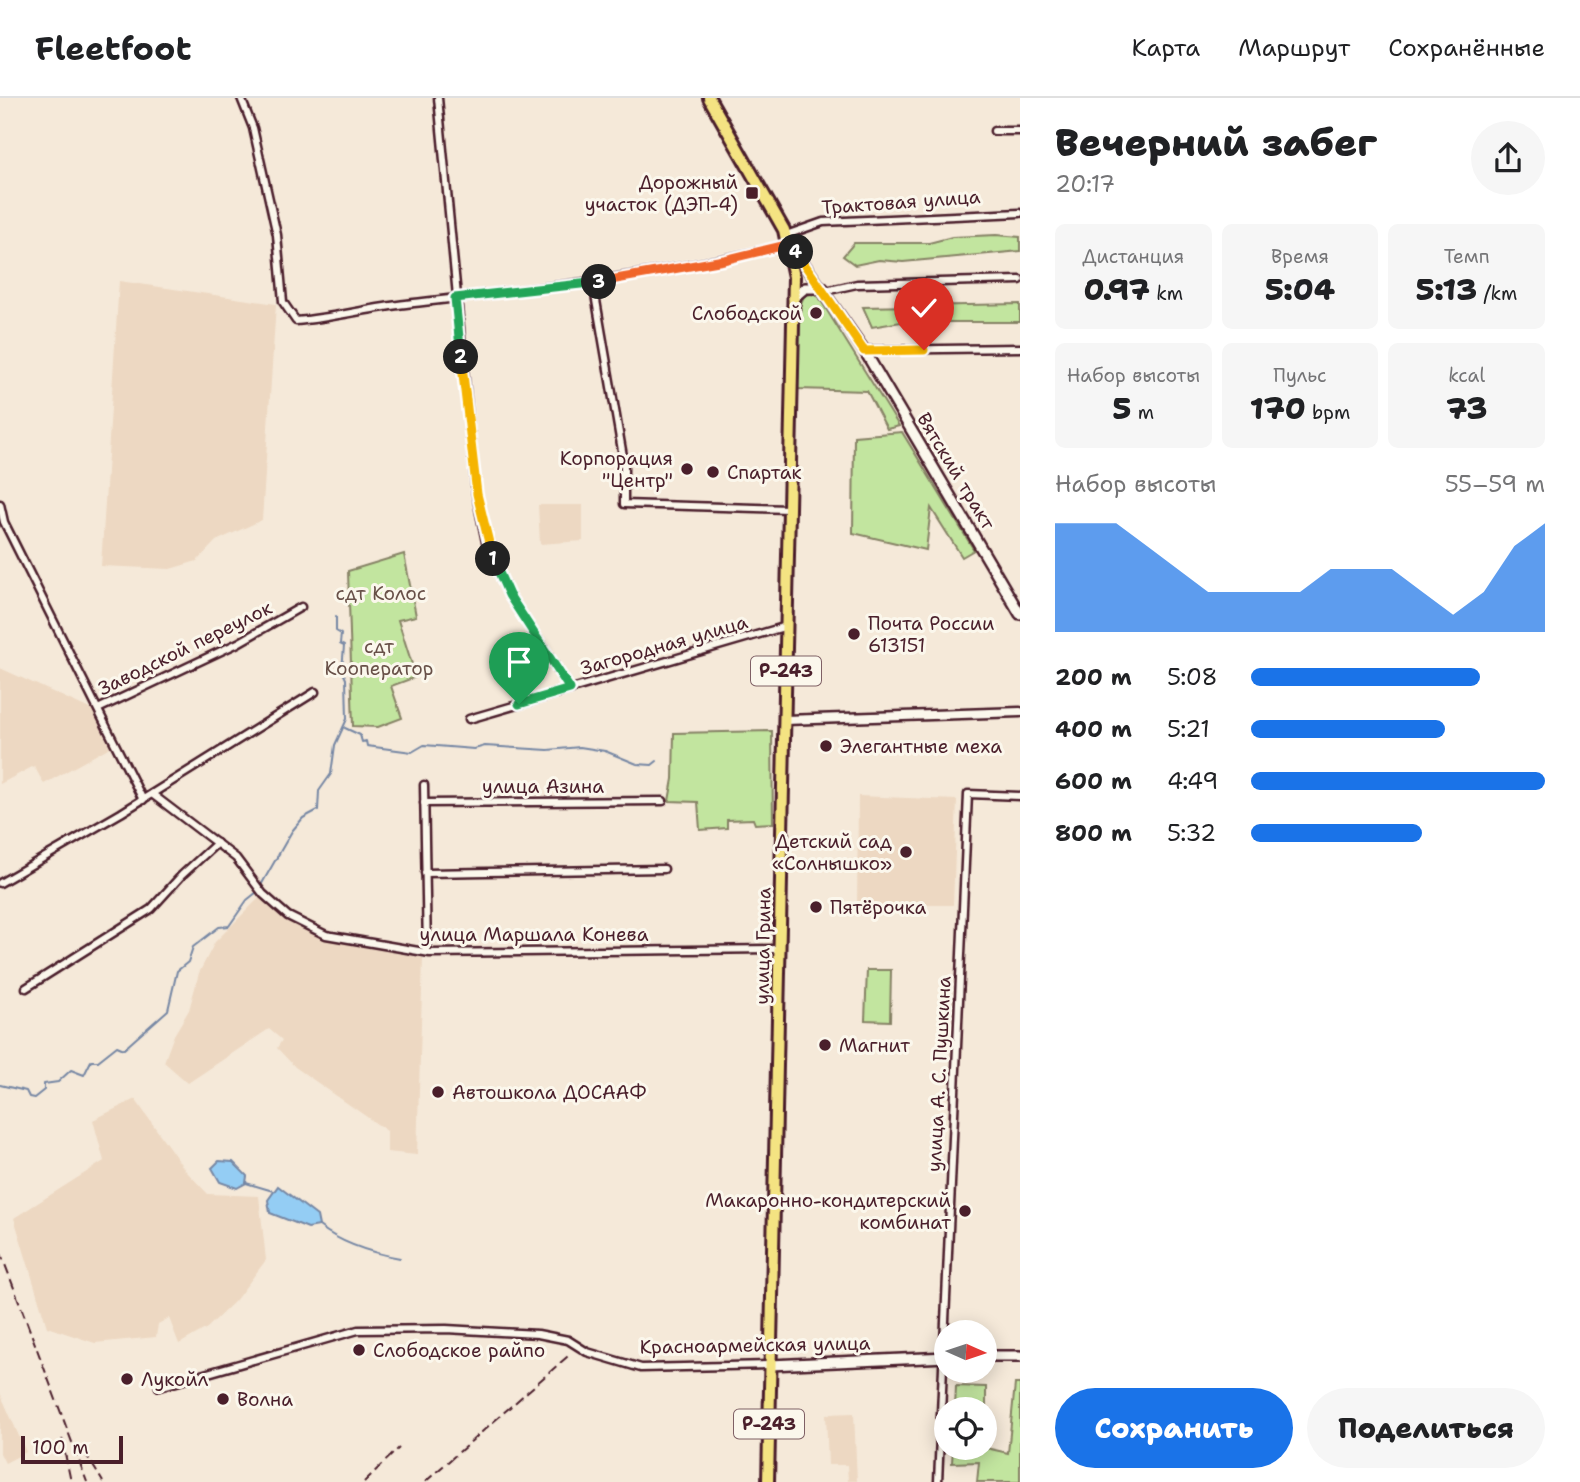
<!DOCTYPE html>
<html lang="ru">
<head>
<meta charset="utf-8">
<style>
	body { margin:0; font-family:"Shantell Sans",sans-serif; background:#f6f6f6; color:#202124; height:100vh; display:flex; flex-direction:column; font-size:26px; white-space:nowrap }
	* { box-sizing:border-box; margin:0 }
	p { font-size:23px; color:#757577 }
	.icon { flex:none; width:38px; height:38px; fill:none; stroke:currentColor; stroke-width:2; stroke-linecap:round; stroke-linejoin:round }
	.map { position:relative; flex:1; overflow:hidden }
	.panel { display:flex; flex-direction:column; background:#fff; width:560px }
	.panel>* { flex:none }
	.needle { width:46px; rotate:93deg }
	.buttons { position:absolute; left:934px; top:1222px; display:grid; gap:14px }
	.buttons a { display:grid; place-items:center; width:63px; height:63px; border-radius:50%; background:#fff; box-shadow:0 4px 18px #0003; font-size:35px }
	.scale { position:absolute; left:21px; bottom:18px; width:102px; box-sizing:border-box; padding-left:7px; border:4px solid #4a1f2b; border-top:0; font-size:19px; line-height:24px; white-space:nowrap; color:#4a1f2b; -webkit-text-stroke:5px #fbf7ec; paint-order:stroke }
	.pin { position:absolute; display:grid; place-items:center; width:60px; height:60px; color:#fff; margin:-72px -30px; border-radius:50% 50% 50% 0; rotate:-45deg; box-shadow:0 0 7px #0007 }
	.pin .icon { rotate:45deg }
	.km { position:absolute; width:35px; height:35px; margin:-18px; border-radius:50%; background:#222; color:#fff; font-size:19px; line-height:35px; text-align:center }
	.round { display:grid; place-items:center; flex:none; width:74px; height:74px; border-radius:37px; background:#f6f6f6 }
	.overview { display:flex; align-items:center; justify-content:space-between; height:119px; padding:0 35px }
	h1 { font-size:38px; font-weight:800; line-height:52px }
	.metrics { display:grid; grid-template-columns:repeat(3,1fr); gap:10px; height:119px; padding:7px 35px }
	.metrics div { display:grid; align-content:center; border-radius:10px; background:#f6f6f6; text-align:center }
	.metrics b { font-size:30px; font-weight:800 }
	.metrics small { font-size:19px; font-weight:400 }
	.metrics p { font-size:19px }
	.chart { height:196px; padding:14px 35px }
	.chart p { display:flex; justify-content:space-between }
	.chart svg { width:100%; height:126px; margin-top:7px; fill:#1a73e8; opacity:.7 }
	.primary-button { display:flex; gap:14px; margin-top:auto; padding:14px 35px }
	.primary-button a { flex:1; height:80px; border-radius:42px; background:#1a73e8; color:#fff; font-size:28px; font-weight:800; line-height:80px; text-align:center }
	.primary-button a+a { background:#f6f6f6; color:#202124 }
	ul { padding:0 35px; list-style:none; font-size:23px }
	li { display:grid; grid-template-columns:112px 84px 1fr; align-items:center; height:52px }
	li i { height:18px; border-radius:9px; background:#1a73e8 }
	header { display:flex; align-items:center; gap:42px; box-sizing:border-box; height:98px; padding:0 35px; background:#fff; border-bottom:2px solid #e0e0e0 }
	header strong { font-size:33px }
	nav { display:flex; gap:38px; margin-inline-start:auto; font-size:24px }
	main { display:flex; flex:1; min-height:0 }
	.map>svg:first-child { display:block }
</style>
</head>
<body>
<header>
<strong>Fleetfoot</strong>
<nav><a>Карта</a><a>Маршрут</a><a>Сохранённые</a></nav>
</header>
<main>
<div class="map">
<svg width="1020" height="1384" viewBox="0 0 1020 1384">
	<rect width="100%" height="100%" fill="#f5e9d9"/>
	<filter id="ink" filterUnits="userSpaceOnUse"><feTurbulence type="fractalNoise" baseFrequency=".0143" numOctaves="2"/><feDisplacementMap in="SourceGraphic" scale="14" xChannelSelector="R" yChannelSelector="G"/><feConvolveMatrix kernelMatrix="1 2 1 2 8 2 1 2 1" color-interpolation-filters="sRGB"/></filter>
	<g filter="url(#ink)">
		<g fill="#edd8c2">
			<path d="M119,183L276,206L262,422L216,443L197,463L170,471L101,468Z"/>
			<path d="M538,407H583V443L540,446Z"/>
			<path d="M0,570L92,612L110,649L44,686L34,668L0,686Z"/>
			<path d="M858,698L957,702L953,807H892L886,814L857,813Z"/>
			<path d="M259,800L306,832L330,841L423,860L417,1057L387,1054V1033L295,969L277,950L282,942L269,931L188,985L164,964L174,937L189,912L199,875L215,844Z"/>
			<path d="M135,1001L185,1072L208,1096L259,1098L266,1162L235,1203L207,1230L179,1246L169,1220L158,1226L156,1239L95,1245L47,1229L14,1120L104,1063L93,1022Z"/>
			<path d="M0,1295L26,1354L5,1365L0,1355Z"/>
			<path d="M854,1315L857,1383H848L847,1367H828L826,1316Z"/>
		</g>
		<g fill="#c2e59f" stroke="#868265" stroke-width="2">
			<path d="M996,137L1020,139V153L903,164L879,162L855,167L843,158L854,145H929L952,139Z"/>
			<path d="M811,196L818,198L899,328L887,331L867,293L798,291L800,208L804,198Z"/>
			<path d="M1020,206V224H901L872,229L863,209Z"/>
			<path d="M902,334L974,452L962,459L931,410L926,452L853,435L854,338Z"/>
			<path d="M404,456L416,518L398,522L416,579L391,588L402,620L378,629L353,628L348,473Z"/>
			<path d="M772,633L773,725L755,726L753,721L727,722V730L700,732L698,704L669,703L673,681L674,635Z"/>
			<path d="M867,872H891L890,923L865,922Z"/>
			<path d="M1015,1286H1020V1384H977L979,1364L952,1365L953,1349H985V1311H955L956,1288L986,1289V1350L1008,1355Z"/>
		</g>
		<g fill="#94cdf4" stroke="#7687a4" stroke-width="2">
			<path d="M219,1063L233,1064L247,1078L246,1085L237,1090L220,1084L212,1070Z"/>
			<path d="M278,1088L317,1118L319,1128L308,1130L270,1115L268,1102Z"/>
		</g>
		<g fill="none" stroke-linecap="round" stroke-linejoin="round">
			<g stroke="#7687a4" stroke-width="2">
				<path d="M345,630L360,637L362,644L366,643L367,648L412,654L424,647L474,651L485,648L548,652L580,649L605,653L637,666L652,667L657,663"/>
				<path d="M260,789L292,733L303,720L318,712L319,693L331,676L335,647L347,621L346,581L342,572L344,548L340,546L341,536L336,533V519"/>
				<path d="M0,987L26,993L29,999L34,1000L44,992V986L58,984L71,972L84,977L91,963H98L117,948L124,951L168,912L177,873L188,864L193,849L219,829L229,828L247,802L257,794"/>
				<path d="M246,1085L273,1093"/>
				<path d="M319,1128C342,1146 372,1155 400,1160"/>
			</g>
			<g stroke="#4a1f2b" stroke-width="11">
				<g id="minor">
					<path d="M241,0L253,30L277,137L283,204L296,223C333,220 369,210 406,206C535,191 663,177 790,146"/>
					<path d="M438,0L476,396L487,449L509,497L570,591"/>
					<path d="M994,33H1020"/>
					<path d="M786,137L823,124L1020,115"/>
					<path d="M593,185L624,364V406L789,411"/>
					<path d="M825,193L857,186L1020,182"/>
					<path d="M864,252L1020,250"/>
					<path d="M0,406L4,424L143,702"/>
					<path d="M98,611L238,545L301,509"/>
					<path d="M469,621L787,528"/>
					<path d="M424,687L427,854"/>
					<path d="M152,696L236,760L263,796L288,818L326,837L430,855L780,851"/>
					<path d="M424,705L663,703"/>
					<path d="M425,775L664,771"/>
					<path d="M0,785L121,715L315,594"/>
					<path d="M26,890L151,811L182,777L217,745"/>
					<path d="M159,1289L358,1232L446,1231L538,1236L568,1242L587,1254L641,1270L770,1267"/>
					<path d="M938,1384L968,696L1020,698"/>
				</g>
			</g>
			<g stroke="#4a1f2b" stroke-width="13">
				<path id="tertiary" d="M785,622L1020,614"/>
			</g>
			<g stroke="#4a1f2b" stroke-width="14">
				<g id="secondary">
					<path d="M790,146L864,252L1020,516"/>
					<path d="M793,200L805,190H823"/>
					<path d="M985,1258H1020"/>
					<path d="M770,1267L947,1259"/>
				</g>
			</g>
			<g stroke="#4a1f2b" stroke-width="16">
				<path id="trunk" d="M709,0L784,132L794,179L768,1384"/>
			</g>
			<use href="#minor" stroke="#fbf7ec" stroke-width="6"/>
			<use href="#tertiary" stroke="#fbf7ec" stroke-width="8"/>
			<use href="#secondary" stroke="#fbf7ec" stroke-width="9"/>
			<use href="#trunk" stroke="#f4e382" stroke-width="10"/>
			<g stroke="#4a1f2b" stroke-width="2" stroke-dasharray="10 5" stroke-linecap="butt">
				<path d="M0,1153L87,1384"/>
				<path d="M62,1341L71,1384"/>
				<path d="M84,1353L103,1384"/>
				<path d="M364,1384L399,1350"/>
				<path d="M425,1384L568,1258"/>
			</g>
		</g>
	</g>
	<g fill="none" stroke-linecap="round" stroke-linejoin="round" filter="url(#ink)">
		<g stroke="#fff" stroke-width="14">
			<path id="split-1" d="M493,461L509,497L570,591L519,606"/>
		</g>
		<g stroke="#fff" stroke-width="14">
			<path id="split-2" d="M461,259L477,396L493,461"/>
		</g>
		<g stroke="#fff" stroke-width="14">
			<path id="split-3" d="M461,259L455,200L599,184"/>
		</g>
		<g stroke="#fff" stroke-width="14">
			<path id="split-4" d="M599,184L724,162L790,146L796,154"/>
		</g>
		<g stroke="#fff" stroke-width="14">
			<path id="split-5" d="M796,154L864,253L924,252"/>
		</g>
		<use href="#split-1" stroke="#22a559" stroke-width="9"/>
		<use href="#split-2" stroke="#f5b400" stroke-width="9"/>
		<use href="#split-3" stroke="#22a559" stroke-width="9"/>
		<use href="#split-4" stroke="#f0652b" stroke-width="9"/>
		<use href="#split-5" stroke="#f5b400" stroke-width="9"/>
	</g>
	<g fill="#4a1f2b" stroke="#fbf7ec" stroke-width="2.5">
		<rect x="745" y="88" width="14" height="14" rx="3.5"/>
		<circle cx="816" cy="215" r="7"/>
		<circle cx="687" cy="371" r="7"/>
		<circle cx="713" cy="374" r="7"/>
		<circle cx="854" cy="536" r="7"/>
		<circle cx="826" cy="648" r="7"/>
		<circle cx="906" cy="754" r="7"/>
		<circle cx="816" cy="809" r="7"/>
		<circle cx="825" cy="947" r="7"/>
		<circle cx="438" cy="994" r="7"/>
		<circle cx="965" cy="1113" r="7"/>
		<circle cx="359" cy="1252" r="7"/>
		<circle cx="127" cy="1281" r="7"/>
		<circle cx="223" cy="1301" r="7"/>
	</g>
	<g text-anchor="middle" dominant-baseline="central" stroke-width="6" stroke-linejoin="round" paint-order="stroke">
		<g fill="#fbf7ec" stroke="#7f6065" stroke-width="2">
			<rect x="751" y="558.5" width="70" height="29" rx="5"/>
			<rect x="734" y="1311.5" width="70" height="29" rx="5"/>
		</g>
		<g font-size="18" font-weight="bold" fill="#4a1f2b">
			<text x="786" y="573">Р-243</text>
			<text x="769" y="1326">Р-243</text>
		</g>
		<g font-size="19" fill="#4a1f2b" stroke="#fbf7ec" text-anchor="start">
			<text x="738" y="84" text-anchor="end">Дорожный<tspan x="738" dy="22">участок (ДЭП-4)</tspan></text>
			<text x="802" y="215" text-anchor="end">Слободской</text>
			<text x="673" y="360" text-anchor="end">Корпорация<tspan x="673" dy="22">"Центр"</tspan></text>
			<text x="727" y="374">Спартак</text>
			<text x="868" y="525">Почта России<tspan x="868" dy="22">613151</tspan></text>
			<text x="840" y="648">Элегантные меха</text>
			<text x="892" y="743" text-anchor="end">Детский сад<tspan x="892" dy="22">«Солнышко»</tspan></text>
			<text x="830" y="809">Пятёрочка</text>
			<text x="839" y="947">Магнит</text>
			<text x="452" y="994">Автошкола ДОСААФ</text>
			<text x="951" y="1102" text-anchor="end">Макаронно-кондитерский<tspan x="951" dy="22">комбинат</tspan></text>
			<text x="373" y="1252">Слободское райпо</text>
			<text x="141" y="1281">Лукойл</text>
			<text x="237" y="1301">Волна</text>
		</g>
		<g font-size="19" fill="#4a1f2b" stroke="#fbf7ec">
			<text transform="translate(901 104) rotate(-4)">Трактовая улица</text>
			<text transform="translate(956 373) rotate(59)">Вятский тракт</text>
			<text transform="translate(664 547) rotate(-16)">Загородная улица</text>
			<text transform="translate(185 550) rotate(-26)">Заводской переулок</text>
			<text x="543" y="688">улица Азина</text>
			<text x="534" y="836">улица Маршала Конева</text>
			<text transform="translate(763 848) rotate(-89)">улица Грина</text>
			<text transform="translate(939 976) rotate(-87)">улица А. С. Пушкина</text>
			<text transform="translate(755 1247) rotate(-1)">Красноармейская улица</text>
		</g>
		<g font-size="19" fill="#685048" stroke="#fbf7ec">
			<text x="381" y="495">сдт Колос</text>
			<text x="379" y="548">сдт<tspan x="379" dy="22">Кооператор</tspan></text>
		</g>
	</g>
</svg>
<div class="buttons">
<a><svg class="needle" viewBox="-14 -14 28 28"><path d="M0-13l5 13h-10z" fill="#e53935"/><path d="M0 13l5-13h-10z" fill="#757577"/></svg></a>
<a><svg class="icon" aria-label="locate" viewBox="0 0 24 24"><circle cx="12" cy="12" r="6"/><path d="M12 2v4M12 18v4M2 12h4M18 12h4"/></svg></a>
</div>
<div class="scale">100 m</div>
<div class="pin" style="left:519px;top:606px;background:#1e9e55"><svg class="icon" aria-label="arrive" viewBox="0 0 24 24"><path d="M6 21V4h12l-3 4 3 4H6"/></svg></div>
<div class="pin" style="left:924px;top:252px;background:#d93025"><svg class="icon" aria-label="check" viewBox="0 0 24 24"><path d="M5 12l5 5 9-10"/></svg></div>
<b class="km" style="left:493px;top:461px">1</b>
<b class="km" style="left:461px;top:259px">2</b>
<b class="km" style="left:599px;top:184px">3</b>
<b class="km" style="left:796px;top:154px">4</b>
</div>
<section class="panel">
<div class="overview"><div><h1>Вечерний забег</h1><p>20:17</p></div><a class="round"><svg class="icon" aria-label="share" viewBox="0 0 24 24"><path d="M12 15V3M7 8l5-5 5 5M5 13v7h14v-7"/></svg></a></div>
<div class="metrics">
<div><p>Дистанция</p><b>0.97<small> km</small></b></div>
<div><p>Время</p><b>5:04</b></div>
<div><p>Темп</p><b>5:13<small> /km</small></b></div>
</div>
<div class="metrics">
<div><p>Набор высоты</p><b>5<small> m</small></b></div>
<div><p>Пульс</p><b>170<small> bpm</small></b></div>
<div><p>kcal</p><b>73</b></div>
</div>
<div class="chart"><p><span>Набор высоты</span>55–59 m</p>
<svg viewBox="0 0 160 44" preserveAspectRatio="none"><path d="M0 44V6L10 6L20 6L30 14L40 22L50 30L60 30L70 30L80 30L90 22L100 22L110 22L120 30L130 38L140 30L150 14L160 6V44z"/></svg>
</div>
<ul>
<li><b>200 m</b>5:08<i style="width:78%"></i></li>
<li><b>400 m</b>5:21<i style="width:66%"></i></li>
<li><b>600 m</b>4:49<i style="width:100%"></i></li>
<li><b>800 m</b>5:32<i style="width:58%"></i></li>
</ul>
<div class="primary-button"><a>Сохранить</a><a>Поделиться</a></div>
</section>
</main>
</body>
</html>
